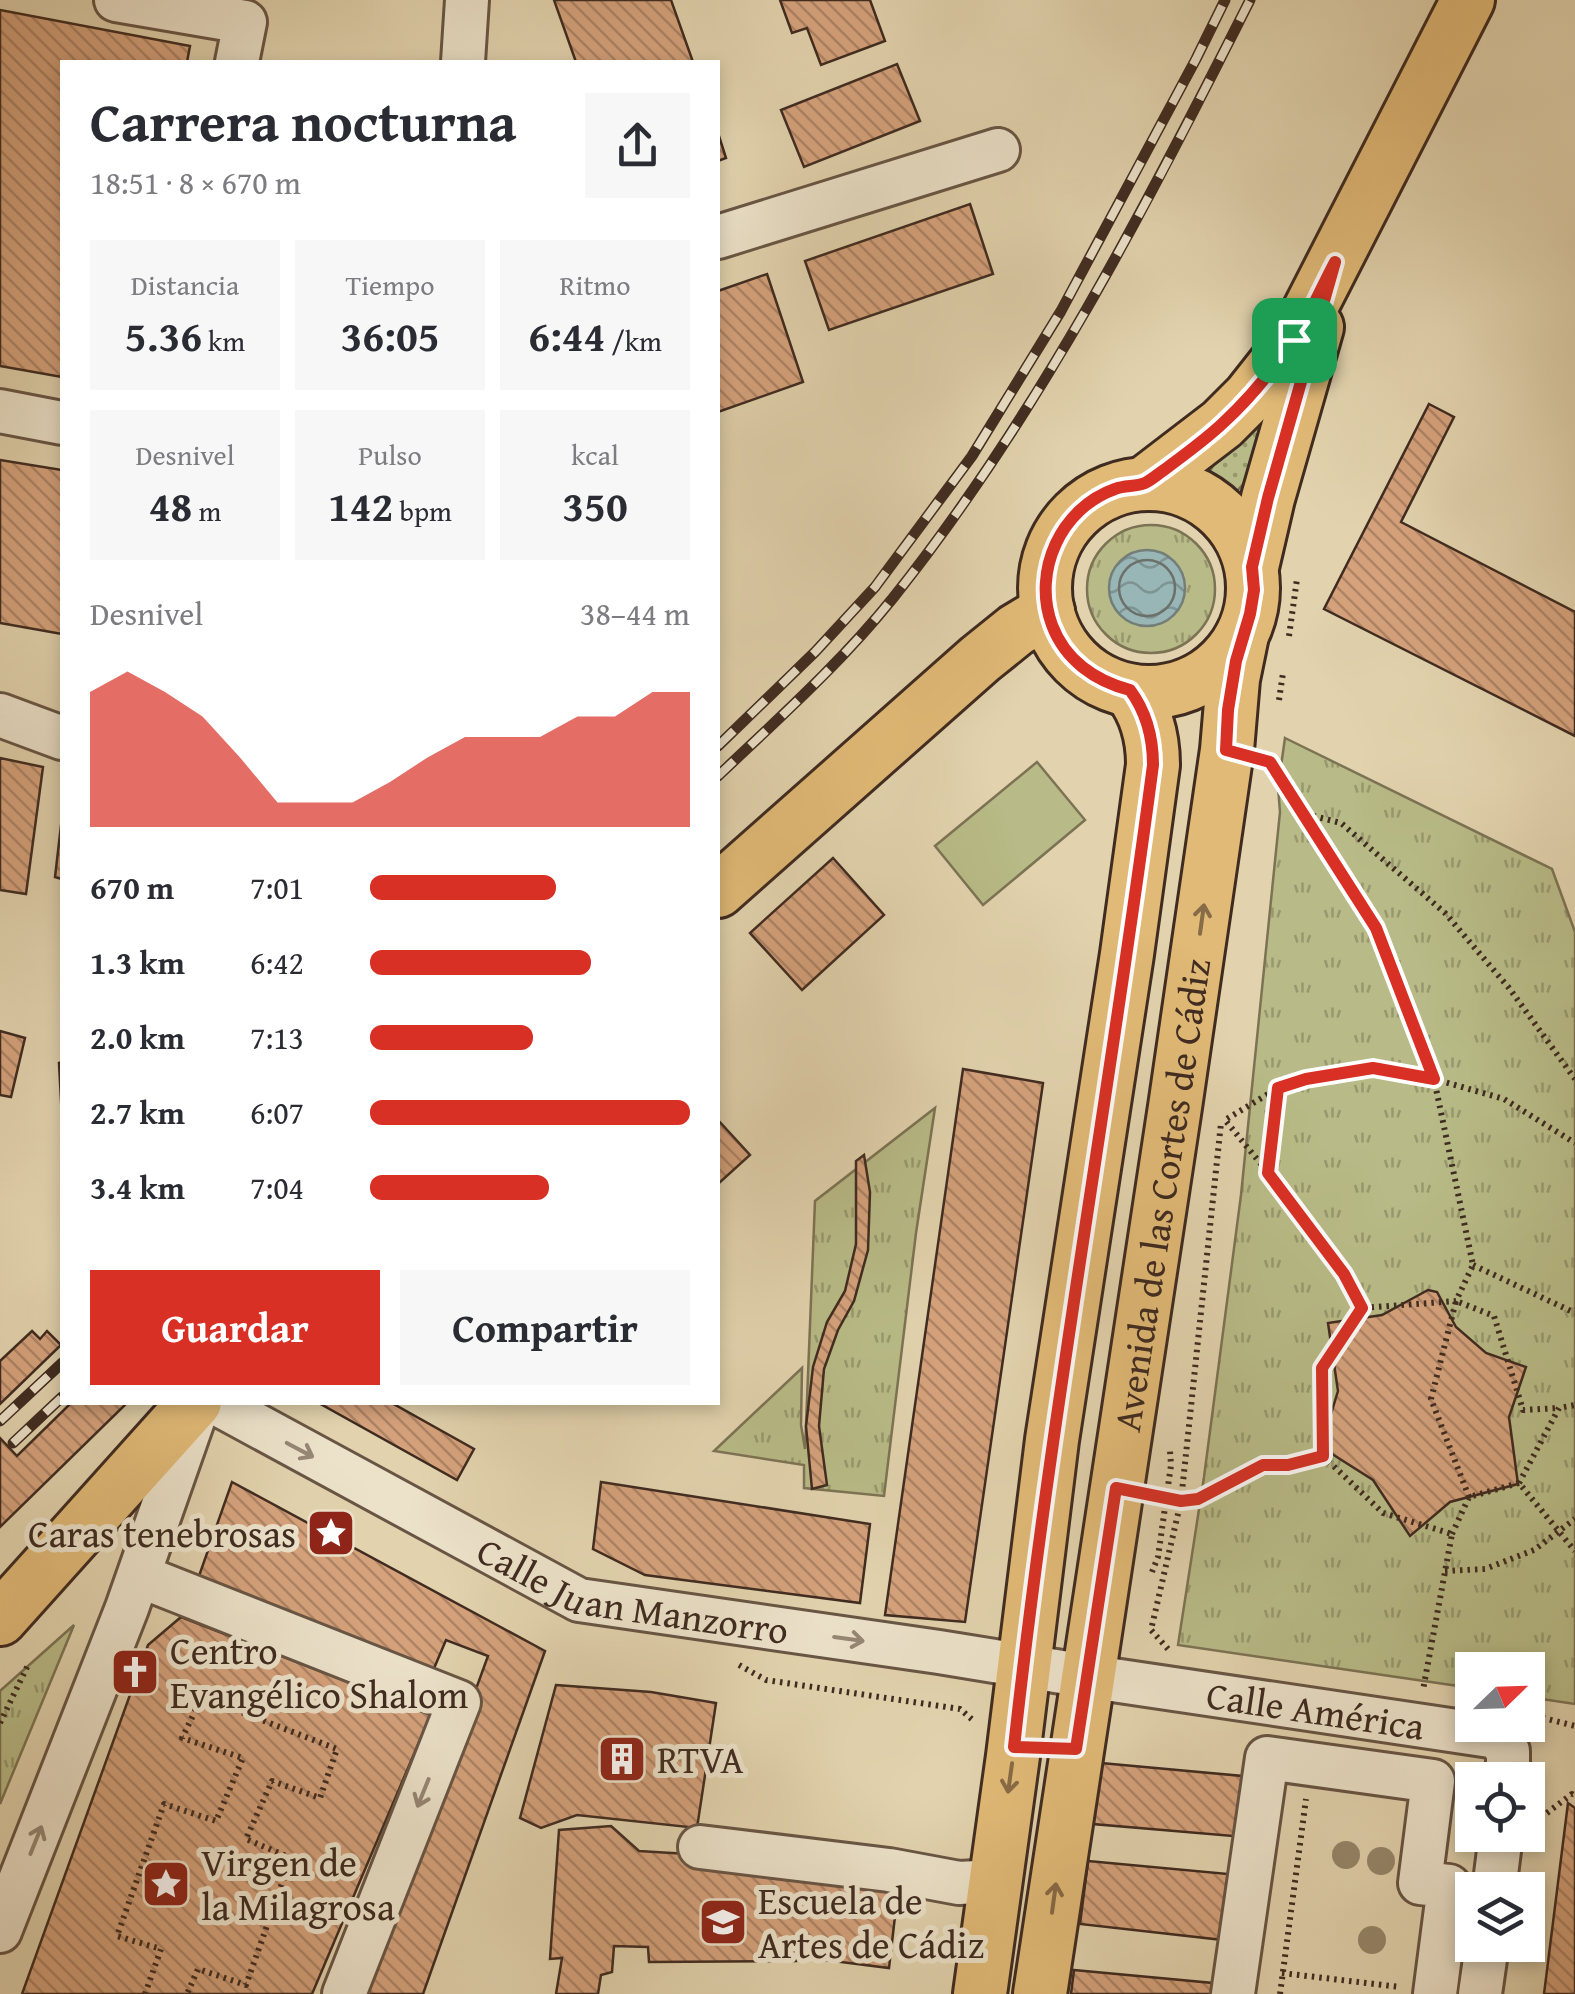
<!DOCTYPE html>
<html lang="es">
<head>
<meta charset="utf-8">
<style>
	body { margin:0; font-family:"Gentium Book Plus",serif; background:#f7f7f7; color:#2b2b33; height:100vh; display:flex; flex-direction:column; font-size:38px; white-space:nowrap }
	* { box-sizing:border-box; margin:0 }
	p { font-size:32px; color:#7c7c81 }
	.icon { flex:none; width:55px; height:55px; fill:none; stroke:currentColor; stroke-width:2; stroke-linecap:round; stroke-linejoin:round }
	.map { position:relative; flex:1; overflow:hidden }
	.panel { position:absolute; left:60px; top:60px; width:660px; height:1345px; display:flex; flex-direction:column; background:#fff; border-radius:0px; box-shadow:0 5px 15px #0003 }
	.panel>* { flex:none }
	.needle { width:65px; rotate:67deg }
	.buttons { position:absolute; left:1455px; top:1652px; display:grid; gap:20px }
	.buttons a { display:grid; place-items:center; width:90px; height:90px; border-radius:0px; background:#fff; box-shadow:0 5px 15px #0003; font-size:50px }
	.pin { position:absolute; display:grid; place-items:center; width:85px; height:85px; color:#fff; margin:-42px; border-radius:20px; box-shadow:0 5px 15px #0006 }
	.round { display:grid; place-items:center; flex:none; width:105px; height:105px; border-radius:0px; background:#f7f7f7 }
	.headline { display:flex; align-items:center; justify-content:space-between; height:170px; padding:0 30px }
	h1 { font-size:55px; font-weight:700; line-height:75px }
	.metrics { display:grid; grid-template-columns:repeat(3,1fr); gap:15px; height:170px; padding:10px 30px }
	.metrics div { display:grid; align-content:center; border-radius:0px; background:#f7f7f7; text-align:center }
	.metrics b { font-size:42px; font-weight:700 }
	.metrics small { font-size:28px; font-weight:400 }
	.metrics p { font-size:28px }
	.chart { height:280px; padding:20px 30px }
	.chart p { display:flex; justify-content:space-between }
	.chart svg { width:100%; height:180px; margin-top:10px; fill:#d93025; opacity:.7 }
	.action { display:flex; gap:20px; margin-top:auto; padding:20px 30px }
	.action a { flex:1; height:115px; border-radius:0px; background:#d93025; color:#fff; font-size:40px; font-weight:700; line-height:115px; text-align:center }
	.action a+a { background:#f7f7f7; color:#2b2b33 }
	ul { padding:0 30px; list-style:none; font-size:32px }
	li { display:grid; grid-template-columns:160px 120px 1fr; align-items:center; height:75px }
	li i { height:25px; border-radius:12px; background:#d93025 }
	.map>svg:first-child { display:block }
</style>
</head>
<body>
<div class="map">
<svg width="1575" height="1994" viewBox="0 0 1575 1994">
	<defs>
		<pattern id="grass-dots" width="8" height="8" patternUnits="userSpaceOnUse" patternTransform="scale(2.5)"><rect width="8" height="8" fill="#b8bb87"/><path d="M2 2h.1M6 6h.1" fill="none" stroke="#97986e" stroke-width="1.8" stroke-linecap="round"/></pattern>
		<pattern id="park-tufts" width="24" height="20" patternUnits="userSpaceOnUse" patternTransform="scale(2.5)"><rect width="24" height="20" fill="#b8bb87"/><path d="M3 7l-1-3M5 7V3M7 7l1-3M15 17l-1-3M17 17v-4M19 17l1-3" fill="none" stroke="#97986e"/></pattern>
		<pattern id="water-waves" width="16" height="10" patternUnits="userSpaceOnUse" patternTransform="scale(2.5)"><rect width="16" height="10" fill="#98b6b5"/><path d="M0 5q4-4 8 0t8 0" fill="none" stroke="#7d9493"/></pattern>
		<pattern id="building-back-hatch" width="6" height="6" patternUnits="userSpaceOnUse" patternTransform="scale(2.5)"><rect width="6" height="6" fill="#d5a27c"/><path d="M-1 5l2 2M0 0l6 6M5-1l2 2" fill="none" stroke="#ae8465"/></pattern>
	</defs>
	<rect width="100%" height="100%" fill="#e2d3ae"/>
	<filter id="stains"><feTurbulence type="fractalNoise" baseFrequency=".002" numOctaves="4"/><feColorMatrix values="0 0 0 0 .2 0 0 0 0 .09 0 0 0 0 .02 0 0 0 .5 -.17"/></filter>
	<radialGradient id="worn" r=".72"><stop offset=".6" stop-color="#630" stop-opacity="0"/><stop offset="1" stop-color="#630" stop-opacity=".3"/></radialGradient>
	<path fill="url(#grass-dots)" stroke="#7c7354" stroke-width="2.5" d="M1266,417L1246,481L1237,491C1226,487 1216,481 1210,471C1221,449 1247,433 1266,417Z"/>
	<g fill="url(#park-tufts)" stroke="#7c7354" stroke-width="2.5">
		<circle cx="1151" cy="589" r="64"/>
		<path d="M1285,738L1552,869L1575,932V1704L1528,1697V1670H1472V1688L1178,1645L1204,1477L1241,1195L1280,812L1278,787Z"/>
		<path d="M935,1108L916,1233L884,1496L804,1488V1465L714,1451L802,1368L801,1425L805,1449L815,1201Z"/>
		<path d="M74,1625L0,1804V1691Z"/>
	</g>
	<path fill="#b8bb87" stroke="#7c7354" stroke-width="2.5" d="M1037,762L1085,820L983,905L935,846Z"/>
	<circle fill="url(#water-waves)" stroke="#747e79" stroke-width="2.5" cx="1147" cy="588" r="38"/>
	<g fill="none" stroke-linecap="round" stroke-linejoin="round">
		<circle stroke="#6c706a" stroke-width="2.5" cx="1147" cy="588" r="28"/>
	</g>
	<g fill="url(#building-back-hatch)" stroke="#3f2b20" stroke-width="2.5">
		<path d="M554,0H671L693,62H576Z"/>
		<path d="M780,0H870L885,41L821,65L807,28L792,33Z"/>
		<path d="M0,10L190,46L187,62H62V377L0,366Z"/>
		<path d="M897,64L920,121L804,167L781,110Z"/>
		<path d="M718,133L726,158L718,161Z"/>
		<path d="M970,204L993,274L829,330L805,261Z"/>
		<path d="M767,274L803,382L718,412V291Z"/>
		<path d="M1429,404L1454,417L1401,522L1575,612V736L1324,609Z"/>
		<path d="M0,460L62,470V634L0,623Z"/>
		<path d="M0,758L43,767L26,894L0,890Z"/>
		<path d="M62,817V879L55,877Z"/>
		<path d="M833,858L884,915L802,990L750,933Z"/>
		<path d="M0,1031L25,1038L11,1097L0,1095Z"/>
		<path d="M62,1062V1119L59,1063Z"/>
		<path d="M963,1069L1043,1083L965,1622L885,1615Z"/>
		<path d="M718,1120L750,1155L718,1184Z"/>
		<path d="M864,1155L870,1192L868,1250L854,1301L838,1330L824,1369L819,1426L827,1485L812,1489L806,1426L813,1367L827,1322L845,1291L856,1244V1161Z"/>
		<path d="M1428,1290L1437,1292L1456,1327L1486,1353L1526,1367L1509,1417L1518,1484L1450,1502L1410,1536L1373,1480L1321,1447L1338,1391L1328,1323L1382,1315Z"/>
		<path d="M32,1331L40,1339L47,1331L61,1345L0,1404V1361Z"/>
		<path d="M72,1402H128L0,1527V1438L17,1456Z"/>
		<path d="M317,1402H390L474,1449L457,1480Z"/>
		<path d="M232,1482L545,1651L423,1994H365L488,1656L446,1640L432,1673L199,1576Z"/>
		<path d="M601,1482L870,1524L860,1603L645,1575L593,1549Z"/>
		<path d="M181,1617L431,1714L312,1994H22L148,1645Z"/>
		<path d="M556,1685L651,1692L716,1703L697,1828L577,1815L541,1828L520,1818Z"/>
		<path d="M1101,1763L1264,1778L1256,1838L1093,1824Z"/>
		<path d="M1568,1803L1575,1808V1994H1544Z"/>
		<path d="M611,1826L639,1851L705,1855L899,1882L889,1968L809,1958L810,1943H796V1961L649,1962L648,1947L614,1946L612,1972L601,1975L598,1994H556L562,1958L550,1959L559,1830Z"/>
		<path d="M1088,1861L1250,1876L1241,1942L1080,1924Z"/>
		<path d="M1074,1970L1234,1985L1233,1994H1071Z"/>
	</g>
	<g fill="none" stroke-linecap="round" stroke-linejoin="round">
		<g stroke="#685544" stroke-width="48">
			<g id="minor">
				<path d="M116,0L245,22L237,62"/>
				<path d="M463,62L467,0"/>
				<path d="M718,237L998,150"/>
				<path d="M0,411L62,423"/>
				<path d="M0,715L62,738"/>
				<path id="s1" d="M214,1402L579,1600L939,1652L1086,1676L1497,1737L1508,1751V1780"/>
				<path d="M140,1576L459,1702L344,1994"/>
				<path d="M700,1847L889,1870L959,1883L995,1881"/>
				<path d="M1494,1890L1501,1835"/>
				<path d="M0,1931L127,1608L199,1403"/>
				<path d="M1233,1994L1267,1758L1433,1781L1420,1883L1449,1886L1435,1994"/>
				<path d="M1480,1994L1487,1945"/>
			</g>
		</g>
		<g stroke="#3f2b20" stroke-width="58">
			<g id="major">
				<path d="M1145,483L1222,424L1249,397L1294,340L1468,0"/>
				<circle cx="1149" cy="588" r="104"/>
				<path d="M1252,567L1268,498L1317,327"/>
				<path d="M718,891L980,659L1016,630L1048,611"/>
				<path d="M0,1619L195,1402"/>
				<path d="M980,1994L1013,1756L1052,1440L1127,954L1153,765C1153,737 1147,713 1130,691"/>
				<path id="s2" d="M1040,1994L1175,1107L1227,750L1233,679L1242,635"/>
			</g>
		</g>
		<g stroke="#3f2b20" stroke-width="6" stroke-dasharray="2.5 5" stroke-linecap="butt">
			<path d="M1289,636L1297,579"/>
			<path d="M1279,700L1283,673"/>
			<path d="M1306,814L1341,823L1445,913L1509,988L1575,1079"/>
			<path d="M1278,1088L1306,1079L1373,1068L1434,1079L1504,1099L1575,1143"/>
			<path d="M1268,1173L1278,1088L1225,1120C1274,1180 1325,1240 1362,1308L1456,1301L1473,1265L1434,1079L1376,928L1271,762"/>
			<path d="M1473,1265L1575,1313"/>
			<path d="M1323,1456L1383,1513L1452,1534L1423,1690"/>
			<path d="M1519,1483L1559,1408L1575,1405"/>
			<path d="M1469,1497L1431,1399L1456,1301L1494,1316L1523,1410L1559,1408"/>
			<path d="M1166,1498L1181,1501L1197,1499L1263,1465H1289L1323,1456L1321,1369L1362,1308"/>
			<path d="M1452,1534L1469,1497L1519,1483L1575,1551"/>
			<path d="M1445,1571L1485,1569L1534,1550L1575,1519"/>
			<path d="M1152,1572L1158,1557L1171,1465L1170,1451"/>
			<path d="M1168,1649L1151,1630L1181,1501L1221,1123"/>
			<path d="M739,1665L766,1680L960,1709L975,1722"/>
			<path d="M1528,1714L1575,1726"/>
			<path d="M0,1723L28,1665"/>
			<path d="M1534,1818L1539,1819L1572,1794L1575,1796"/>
			<path d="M1282,1973L1400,1987"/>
			<path d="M145,1994L161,1949L117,1936L164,1804L216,1821L243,1758L182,1738L202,1697L337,1749L320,1798L272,1781L246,1839L291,1858L246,1985L198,1969L187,1994"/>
			<path d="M1280,1994L1306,1799"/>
		</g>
		<use href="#minor" stroke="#ece2ca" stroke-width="42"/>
		<use href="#major" stroke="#e1ba77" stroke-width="52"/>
		<g stroke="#3f2b20" stroke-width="11">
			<g id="rail">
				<path d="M718,746L815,652L875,587L972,456L1061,311L1196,59L1225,0"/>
				<path d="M718,776C778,719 841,663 893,598C1038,416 1146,207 1250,0"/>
				<path d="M0,1421L62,1363"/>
				<path d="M13,1443L62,1397"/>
			</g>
		</g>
		<use href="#rail" stroke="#ece2ca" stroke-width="8" stroke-dasharray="22" stroke-linecap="butt"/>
	</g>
	<g fill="#96876b">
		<circle cx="1346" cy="1855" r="14"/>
		<circle cx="1381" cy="1861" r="14"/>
		<circle cx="1372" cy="1940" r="14"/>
	</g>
	<defs><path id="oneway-shaft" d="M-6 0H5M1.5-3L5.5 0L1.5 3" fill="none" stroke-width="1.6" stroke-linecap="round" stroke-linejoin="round" transform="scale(2.5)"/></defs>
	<g stroke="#886b47">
		<use href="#oneway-shaft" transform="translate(1202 919) rotate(-82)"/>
		<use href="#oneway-shaft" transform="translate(1010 1778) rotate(98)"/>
		<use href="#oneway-shaft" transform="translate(1054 1898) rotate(-82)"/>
	</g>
	<g stroke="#968675">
		<use href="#oneway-shaft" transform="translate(300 1450) rotate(28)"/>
		<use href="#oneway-shaft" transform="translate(849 1639) rotate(8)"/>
		<use href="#oneway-shaft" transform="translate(423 1793) rotate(112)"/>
		<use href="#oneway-shaft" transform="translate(36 1840) rotate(-68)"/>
	</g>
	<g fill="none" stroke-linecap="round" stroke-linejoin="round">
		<g stroke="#fff" stroke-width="20">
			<path id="route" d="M1335,262L1268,498L1252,567L1254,590L1250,614L1236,661L1228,710L1226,750L1270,762L1376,928L1434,1079L1373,1068L1306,1079L1278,1088L1268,1173L1344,1274L1362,1308L1322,1368L1323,1456L1288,1465H1263L1198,1499L1181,1501L1116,1488L1076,1749L1014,1747C1050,1418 1110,1093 1153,765C1153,737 1147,713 1130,690C1095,681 1065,660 1052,625C1032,571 1061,508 1115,489C1125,485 1136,487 1145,483C1151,480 1158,474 1164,470C1184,455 1205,440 1223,423C1249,399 1272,371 1292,342C1309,318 1321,288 1335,262Z"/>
		</g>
		<use href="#route" stroke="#d93025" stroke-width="12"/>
	</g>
	<defs>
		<g id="sight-square" transform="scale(2.5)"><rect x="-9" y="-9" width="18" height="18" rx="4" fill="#8f2418" stroke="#ece2ca"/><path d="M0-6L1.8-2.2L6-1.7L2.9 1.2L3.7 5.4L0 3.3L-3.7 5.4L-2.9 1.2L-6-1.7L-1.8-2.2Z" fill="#fff"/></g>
		<g id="church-square" transform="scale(2.5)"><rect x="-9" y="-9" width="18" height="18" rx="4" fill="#8f2418" stroke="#ece2ca"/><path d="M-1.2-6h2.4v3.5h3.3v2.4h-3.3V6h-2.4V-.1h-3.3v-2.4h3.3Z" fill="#fff"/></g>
		<g id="building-square" transform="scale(2.5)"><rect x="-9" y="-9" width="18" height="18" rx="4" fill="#8f2418" stroke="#ece2ca"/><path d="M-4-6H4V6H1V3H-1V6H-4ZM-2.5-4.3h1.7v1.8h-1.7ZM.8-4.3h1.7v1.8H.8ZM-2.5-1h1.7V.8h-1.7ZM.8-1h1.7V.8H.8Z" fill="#fff"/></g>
		<g id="university-square" transform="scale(2.5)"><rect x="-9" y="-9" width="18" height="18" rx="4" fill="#8f2418" stroke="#ece2ca"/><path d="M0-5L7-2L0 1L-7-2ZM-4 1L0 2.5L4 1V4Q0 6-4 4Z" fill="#fff"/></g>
	</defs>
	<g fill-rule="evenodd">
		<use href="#sight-square" x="331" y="1533"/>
		<use href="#church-square" x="135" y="1672"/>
		<use href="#building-square" x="622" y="1759"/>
		<use href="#sight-square" x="166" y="1884"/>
		<use href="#university-square" x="723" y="1922"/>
	</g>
	<g text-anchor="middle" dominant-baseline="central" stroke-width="10" stroke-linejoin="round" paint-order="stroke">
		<g font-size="38" fill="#3f2b20" stroke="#ece2ca">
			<text stroke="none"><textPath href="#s2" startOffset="808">Avenida de las Cortes de Cádiz</textPath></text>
			<text stroke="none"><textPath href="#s1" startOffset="465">Calle Juan Manzorro</textPath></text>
			<text stroke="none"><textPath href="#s1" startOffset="1160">Calle América</textPath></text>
		</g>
		<g font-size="38" fill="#3f2b20" stroke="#ece2ca" text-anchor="start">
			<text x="296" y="1533" text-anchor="end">Caras tenebrosas</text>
			<text x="170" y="1650">Centro<tspan x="170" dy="44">Evangélico Shalom</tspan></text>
			<text x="657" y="1759">RTVA</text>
			<text x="201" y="1862">Virgen de<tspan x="201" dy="44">la Milagrosa</tspan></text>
			<text x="758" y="1900">Escuela de<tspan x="758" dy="44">Artes de Cádiz</tspan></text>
		</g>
	</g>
	<rect width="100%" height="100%" filter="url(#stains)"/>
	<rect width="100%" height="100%" fill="url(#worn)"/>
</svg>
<div class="buttons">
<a><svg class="needle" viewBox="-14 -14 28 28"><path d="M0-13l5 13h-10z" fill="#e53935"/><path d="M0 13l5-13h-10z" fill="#7c7c81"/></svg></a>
<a><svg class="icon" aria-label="locate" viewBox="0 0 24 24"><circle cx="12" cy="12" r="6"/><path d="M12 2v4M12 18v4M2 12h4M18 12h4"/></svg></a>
<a><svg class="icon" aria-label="layers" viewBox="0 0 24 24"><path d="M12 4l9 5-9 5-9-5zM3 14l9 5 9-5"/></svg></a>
</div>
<div class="pin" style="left:1294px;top:340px;background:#1e9e55"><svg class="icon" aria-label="arrive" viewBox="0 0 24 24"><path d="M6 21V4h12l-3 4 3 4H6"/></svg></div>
<section class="panel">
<div class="headline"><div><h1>Carrera nocturna</h1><p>18:51 · 8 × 670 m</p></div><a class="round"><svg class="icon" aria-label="share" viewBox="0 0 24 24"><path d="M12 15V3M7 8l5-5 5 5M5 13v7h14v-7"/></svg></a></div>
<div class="metrics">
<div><p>Distancia</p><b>5.36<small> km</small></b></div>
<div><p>Tiempo</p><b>36:05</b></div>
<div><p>Ritmo</p><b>6:44<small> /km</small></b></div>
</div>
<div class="metrics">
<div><p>Desnivel</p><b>48<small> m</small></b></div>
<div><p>Pulso</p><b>142<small> bpm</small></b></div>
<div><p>kcal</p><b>350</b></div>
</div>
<div class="chart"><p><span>Desnivel</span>38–44 m</p>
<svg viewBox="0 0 160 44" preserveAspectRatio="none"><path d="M0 44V11L10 6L20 11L30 17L40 27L50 38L60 38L70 38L80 33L90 27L100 22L110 22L120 22L130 17L140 17L150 11L160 11V44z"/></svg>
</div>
<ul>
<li><b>670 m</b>7:01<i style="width:58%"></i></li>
<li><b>1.3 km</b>6:42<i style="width:69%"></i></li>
<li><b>2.0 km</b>7:13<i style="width:51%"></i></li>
<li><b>2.7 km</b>6:07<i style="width:100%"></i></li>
<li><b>3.4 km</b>7:04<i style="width:56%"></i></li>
</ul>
<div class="action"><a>Guardar</a><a>Compartir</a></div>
</section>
</div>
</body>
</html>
